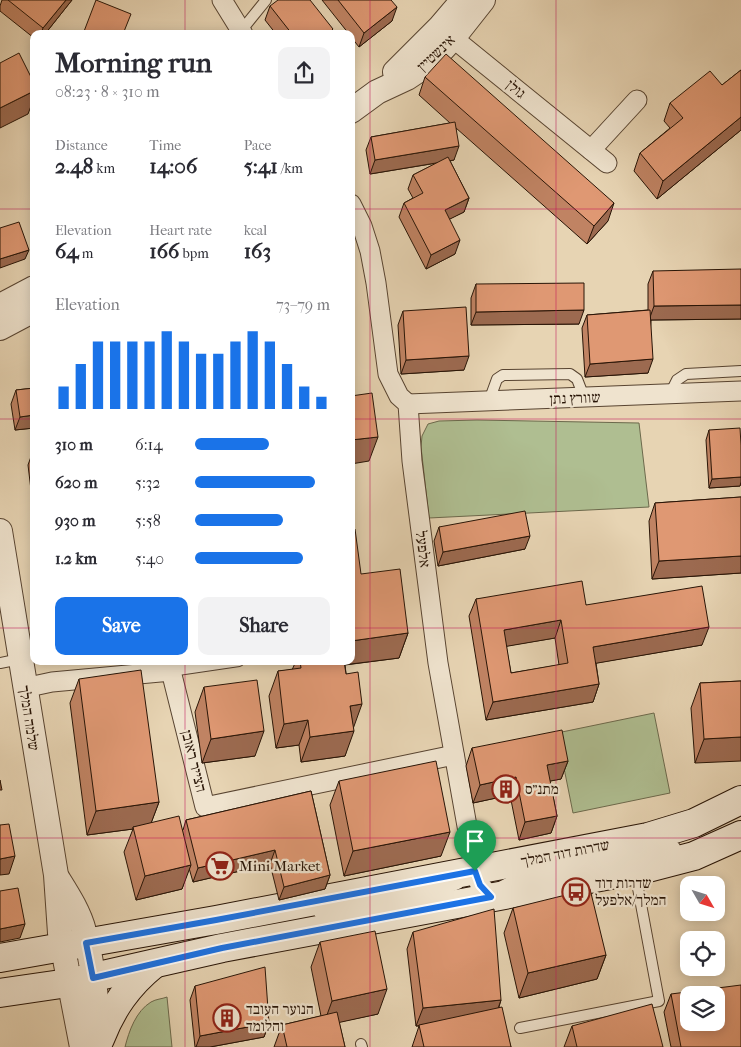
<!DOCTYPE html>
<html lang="en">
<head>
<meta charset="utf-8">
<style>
	body { margin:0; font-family:"IM FELL French Canon","Frank Ruhl Libre",serif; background:#f2f2f3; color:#2b2b33; height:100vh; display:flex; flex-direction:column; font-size:19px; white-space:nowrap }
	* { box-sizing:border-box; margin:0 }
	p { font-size:16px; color:#7c7c81 }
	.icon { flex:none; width:28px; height:28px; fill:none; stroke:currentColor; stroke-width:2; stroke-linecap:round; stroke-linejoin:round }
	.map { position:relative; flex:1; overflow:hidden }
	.panel { position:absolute; left:30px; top:30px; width:325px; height:635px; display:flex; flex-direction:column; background:#fff; border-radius:10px; box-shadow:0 2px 12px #0003 }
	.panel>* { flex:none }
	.needle { width:32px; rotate:129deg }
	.buttons { position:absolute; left:680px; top:876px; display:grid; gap:10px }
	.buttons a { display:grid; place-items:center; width:45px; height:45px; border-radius:10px; background:#fff; box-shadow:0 2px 12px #0003; font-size:25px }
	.pin { position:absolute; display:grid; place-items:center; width:42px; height:42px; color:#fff; margin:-51px -21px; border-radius:50% 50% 50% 0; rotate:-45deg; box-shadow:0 0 5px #0007 }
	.pin .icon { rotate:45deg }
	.round { display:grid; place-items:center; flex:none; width:52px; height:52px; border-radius:10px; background:#f2f2f3 }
	.headline { display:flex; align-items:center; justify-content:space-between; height:85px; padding:0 25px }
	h1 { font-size:28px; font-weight:700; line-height:38px }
	.figures { display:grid; grid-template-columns:repeat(3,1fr); gap:8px; height:85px; padding:5px 25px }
	.figures div { display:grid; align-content:center }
	.figures b { font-size:21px; font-weight:700 }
	.figures small { font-size:14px; font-weight:400 }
	.figures p { font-size:14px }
	.chart { height:140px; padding:10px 25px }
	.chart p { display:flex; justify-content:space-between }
	.chart svg { width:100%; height:90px; margin-top:5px; stroke:#1a73e8; stroke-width:6 }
	.cta { display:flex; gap:10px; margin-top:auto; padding:10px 25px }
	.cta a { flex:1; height:58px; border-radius:10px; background:#1a73e8; color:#fff; font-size:20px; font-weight:700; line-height:58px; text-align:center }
	.cta a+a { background:#f2f2f3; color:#2b2b33 }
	ul { padding:0 25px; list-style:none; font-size:16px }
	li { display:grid; grid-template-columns:80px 60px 1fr; align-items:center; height:38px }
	li i { height:12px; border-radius:6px; background:#1a73e8 }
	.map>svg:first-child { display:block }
</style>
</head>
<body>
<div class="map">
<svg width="741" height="1047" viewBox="0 0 741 1047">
	<rect width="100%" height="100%" fill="#e7d4b3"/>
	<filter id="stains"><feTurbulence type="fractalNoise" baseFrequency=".004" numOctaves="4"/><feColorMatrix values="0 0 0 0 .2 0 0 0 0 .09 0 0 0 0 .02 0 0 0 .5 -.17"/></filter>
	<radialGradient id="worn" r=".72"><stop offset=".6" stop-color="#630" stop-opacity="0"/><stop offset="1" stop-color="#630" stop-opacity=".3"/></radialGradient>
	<g fill="#afbe91" stroke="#6c694c">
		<path d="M477,420L639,423L649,507L429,518L421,447L422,436L428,424L439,421Z"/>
		<path d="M654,713L670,793L573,813L557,733Z"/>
		<path d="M167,997L172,1047H125C129,1031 136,1011 151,1002C156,999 162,999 167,997Z"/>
	</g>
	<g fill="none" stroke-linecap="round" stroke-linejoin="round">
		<g stroke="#584431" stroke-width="12">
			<g id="service">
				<path d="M241,31L266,0"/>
				<path d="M670,394L677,380L686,374L741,371"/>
				<path d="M489,401L497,379L503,375L570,374L577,379L584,397"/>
				<path d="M168,661L171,671L239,661"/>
				<path d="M0,663L20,659"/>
				<path d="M502,886L519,877L675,847"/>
				<path d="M319,913L351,909L439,892L458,884"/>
				<path d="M520,1028L659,1001L635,872"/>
				<path d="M361,1044L362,1047"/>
			</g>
		</g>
		<g stroke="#584431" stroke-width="21">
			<g id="minor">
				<path d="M222,0L243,34"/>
				<path d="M443,30L607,163"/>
				<path d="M591,150L637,100"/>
				<path d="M351,204L362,226L370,251L376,283L388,374L399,396L408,404L412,461L438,663L475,871L480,885L491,897"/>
				<path d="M408,404L741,391"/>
				<path d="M24,688L52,682L171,671L205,807L454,755"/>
			</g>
		</g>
		<g stroke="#584431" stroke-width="26">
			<g id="tertiary">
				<path d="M395,72L440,27L463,0"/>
				<path d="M351,111L377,92L407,78L431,62L453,38L483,0"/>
				<path d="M0,306L34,288"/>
				<path d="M0,328L34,310"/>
				<path d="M0,531L56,875L60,933L82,1047"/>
				<path d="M58,879C68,895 79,912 84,931C94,967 97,1006 100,1043"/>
			</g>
		</g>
		<g stroke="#281406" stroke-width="30">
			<g id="secondary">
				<path d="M0,958L216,920L648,837L694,823L741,800"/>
				<path d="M0,993L68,983L222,948L648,868L694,856L741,835"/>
				<path d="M100,1039C112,1008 128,985 154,964"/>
			</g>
		</g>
		<use href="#service" stroke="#efe3ce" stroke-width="10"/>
		<use href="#minor" stroke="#efe3ce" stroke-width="19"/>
		<use href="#tertiary" stroke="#efe3ce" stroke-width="24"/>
		<use href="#secondary" stroke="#efe3ce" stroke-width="28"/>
	</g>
	<g fill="#c08363" stroke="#281406" fill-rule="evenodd">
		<path d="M2,0H72L45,34H34V38L0,11V6Z"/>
		<path d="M322,0H391L392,21L359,47L351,37V34H349Z"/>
		<path d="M270,6L332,34H276L265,20Z"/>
		<path d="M741,70V130L657,199L634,171L640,153L670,128L664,121L670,103L722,85Z"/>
		<path d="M425,77L608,221L587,244L456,128L454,160L450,161L469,198L464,212L449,219L455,254L426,269L399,217L404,203L413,198L408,189L413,175L437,163L370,174L366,150L371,137L450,123L419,95Z"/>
		<path d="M653,271L741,319L651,320L648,373L585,377L582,328L587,315L648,310V284Z"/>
		<path d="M476,284L579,324L471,325V298Z"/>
		<path d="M403,311L464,370L401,374L398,325Z"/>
		<path d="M34,325V338L32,328Z"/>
		<path d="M34,388V428L15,430L11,404L16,390Z"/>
		<path d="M709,430L741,445V482L740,486L709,488L706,440Z"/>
		<path d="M33,451H34V490H31L28,465Z"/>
		<path d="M741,497V573L652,579L649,521L655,503Z"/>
		<path d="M439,527L525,549L438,566L434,541Z"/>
		<path d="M361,574L408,633L399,658L345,665L353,729L345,756L301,762L299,745L276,748L269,696L278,671L292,670L296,661H351Z"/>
		<path d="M476,599L586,605L702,645L596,663L599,684L593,702L486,720L469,616ZM555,638L559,665L511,673L506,646Z"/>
		<path d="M79,679L159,802L151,823L183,830L186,820L311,791L330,875L325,889L279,900L270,864L193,882L189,868L182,889L136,900L124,852L133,829L87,835L70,703Z"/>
		<path d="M741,681L695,763L691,708L700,683Z"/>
		<path d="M204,687L255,756L202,763L195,712Z"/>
		<path d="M472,748L568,761L561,779L550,781L557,816L551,833L519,840L510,795L473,803L466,766Z"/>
		<path d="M339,781L441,856L344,876L330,805Z"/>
		<path d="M513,908L606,955L597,979L519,998L504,933Z"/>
		<path d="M413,932L501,1000L499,1007L511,1047H412L419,1026H416L407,949Z"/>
		<path d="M320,942L378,1014L339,1022L345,1047H274L282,1025L321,1016L311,967Z"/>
		<path d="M195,986L269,1023L264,1037L210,1047H195L190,1000Z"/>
		<path d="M671,994L741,1047H671L664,1012Z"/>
		<path d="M572,1026L663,1047H564Z"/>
	</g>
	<g fill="#9c6a50" stroke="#281406">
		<path d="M66,0H72L45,34H41L43,28Z"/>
		<path d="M397,7L392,21L359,47L364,33Z"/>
		<path d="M34,91V98L28,114L0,128V108Z"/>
		<path d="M741,117V130L657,199L663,181Z"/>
		<path d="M459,146L454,160L370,174L375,160Z"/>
		<path d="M469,198L464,212L440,224L445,210Z"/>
		<path d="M614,203L608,221L587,244L594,226Z"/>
		<path d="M460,240L455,254L426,269L431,255Z"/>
		<path d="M29,250L25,259L0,268V259Z"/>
		<path d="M741,305V319L649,320L654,306Z"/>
		<path d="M584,310L579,324L471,325L476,312Z"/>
		<path d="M469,356L464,370L401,374L406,360Z"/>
		<path d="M653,359L648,373L585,377L590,364Z"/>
		<path d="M34,415V428L15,430L20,417Z"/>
		<path d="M378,437L369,461L351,464V440Z"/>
		<path d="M741,477V482L740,486L709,488L712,479Z"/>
		<path d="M34,483V490H31Z"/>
		<path d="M530,536L525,549L438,566L443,552Z"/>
		<path d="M741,556V573L652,579L659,561Z"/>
		<path d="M561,620L555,638L497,648L504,630Z"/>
		<path d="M709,627L702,645L586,665L593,647Z"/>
		<path d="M408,633L399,658L335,666L337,661H351V641Z"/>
		<path d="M599,684L593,702L486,720L493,702Z"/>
		<path d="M362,704L353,729L350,706Z"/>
		<path d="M308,720L299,745L276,748L284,724Z"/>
		<path d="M264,731L255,756L202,763L211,739Z"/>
		<path d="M354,731L345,756L301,762L310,737Z"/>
		<path d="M741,737V761L695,763L704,739Z"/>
		<path d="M568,761L561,779L540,783L547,765Z"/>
		<path d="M516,777L510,795L473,803L480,785Z"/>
		<path d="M159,802L150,826L133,827V829L87,835L96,811Z"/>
		<path d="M557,816L551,833L519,840L525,822Z"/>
		<path d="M450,832L441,856L344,876L353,851Z"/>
		<path d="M275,850L270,864L193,882L198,868Z"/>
		<path d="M15,856L9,874L0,875V859Z"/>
		<path d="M191,865L182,889L136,900L145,876Z"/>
		<path d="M330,875L325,889L279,900L284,887Z"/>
		<path d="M25,924L20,938L0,942V929Z"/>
		<path d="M606,955L597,979L519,998L528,973Z"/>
		<path d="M387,989L378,1014L323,1026L332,1001Z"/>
		<path d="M501,1000L495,1017L416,1026L423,1008Z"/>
		<path d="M269,1023L264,1037L210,1047H196L200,1036Z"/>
	</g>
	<g fill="#df9873" stroke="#281406" fill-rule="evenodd">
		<path d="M8,0H66L43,28Z"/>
		<path d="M96,0L131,14L123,34H83Z"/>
		<path d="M278,0H310L333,29L328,34H292L270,6Z"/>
		<path d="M338,0H391L397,7L364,33Z"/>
		<path d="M19,53L34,83V91L0,108V63Z"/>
		<path d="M446,54L614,203L594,226L425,77Z"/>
		<path d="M741,70V117L663,181L640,153L683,118L670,103L710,71L722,85Z"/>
		<path d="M455,122L459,146L375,160L371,137Z"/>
		<path d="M448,157L469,198L445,210L460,240L431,255L404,203L423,193L413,175Z"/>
		<path d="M19,222L29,250L0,259V228Z"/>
		<path d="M741,269V305L654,306L653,271Z"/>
		<path d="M584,283V310L476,312V284Z"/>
		<path d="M466,307L469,356L406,360L403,311Z"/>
		<path d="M650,310L653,359L590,364L587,315Z"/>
		<path d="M34,388V415L20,417L16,390Z"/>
		<path d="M372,393L378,437L351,440V396Z"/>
		<path d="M740,428L741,445V477L712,479L709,430Z"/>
		<path d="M741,497V556L659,561L655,503Z"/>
		<path d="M525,511L530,536L443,552L439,527Z"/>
		<path d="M351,529H355L361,574L400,569L408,633L351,641Z"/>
		<path d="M582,581L586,605L702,586L709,627L593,647L599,684L493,702L476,599ZM561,620L568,663L511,673L504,630Z"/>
		<path d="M300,661H344L346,674L358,672L362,704L350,706L354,731L310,737L308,720L284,724L278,671L301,668Z"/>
		<path d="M141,670L159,802L96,811L79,679Z"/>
		<path d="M257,680L264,731L211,739L204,687Z"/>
		<path d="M741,681V737L704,739L700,683Z"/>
		<path d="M562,730L568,761L547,765L557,816L525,822L516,777L480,785L472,748Z"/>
		<path d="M436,761L450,832L353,851L339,781Z"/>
		<path d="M0,780L2,790H0Z"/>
		<path d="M311,791L330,875L284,887L275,850L198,868L186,820Z"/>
		<path d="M179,816L191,865L145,876L133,827Z"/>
		<path d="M9,824L15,856L0,859V825Z"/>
		<path d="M18,888L25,924L0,929V891Z"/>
		<path d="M590,889L606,955L528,973L513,908Z"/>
		<path d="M494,909L501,1000L423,1008L413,932Z"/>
		<path d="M375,931L387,989L332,1001L320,942Z"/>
		<path d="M265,967L269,1023L200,1036L195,986Z"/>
		<path d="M741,985V1047H681L671,994ZM689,995H716V1022H689Z"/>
		<path d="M652,1004L663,1047H577L572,1026Z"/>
		<path d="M502,1007L511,1047H424L419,1025Z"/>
		<path d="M337,1012L345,1047H287L282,1025Z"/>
	</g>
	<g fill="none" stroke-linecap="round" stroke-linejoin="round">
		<g stroke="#fff" stroke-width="10">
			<path id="route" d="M475,871L480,885L491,897L222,948L93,978L86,943L216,920Z"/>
		</g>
		<use href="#route" stroke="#1a73e8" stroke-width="6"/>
	</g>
	<path fill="none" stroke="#c2185b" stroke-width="1" stroke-opacity="0.55" d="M185,0V34M370,0V1047M556,0V1047M0,209H34M351,209H741M0,419H34M351,419H741M0,628H34M351,628H741M185,661V1047M0,838H741"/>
	<defs>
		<g id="building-ring" transform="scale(1.4375)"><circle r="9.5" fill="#efe3ce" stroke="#8f2418" stroke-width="1.5"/><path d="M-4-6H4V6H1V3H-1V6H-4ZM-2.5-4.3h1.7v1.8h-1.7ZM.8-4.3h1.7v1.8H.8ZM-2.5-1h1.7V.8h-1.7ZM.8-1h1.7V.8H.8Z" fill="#8f2418"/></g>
		<g id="supermarket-ring" transform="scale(1.4375)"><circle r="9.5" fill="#efe3ce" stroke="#8f2418" stroke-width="1.5"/><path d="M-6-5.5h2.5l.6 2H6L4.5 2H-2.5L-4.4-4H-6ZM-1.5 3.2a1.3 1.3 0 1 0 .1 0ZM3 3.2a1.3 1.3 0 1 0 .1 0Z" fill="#8f2418"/></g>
		<g id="bus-ring" transform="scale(1.4375)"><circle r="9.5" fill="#efe3ce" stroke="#8f2418" stroke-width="1.5"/><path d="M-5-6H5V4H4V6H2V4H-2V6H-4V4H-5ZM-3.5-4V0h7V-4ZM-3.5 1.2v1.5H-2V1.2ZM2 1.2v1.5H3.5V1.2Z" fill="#8f2418"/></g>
	</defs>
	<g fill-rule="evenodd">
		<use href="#building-ring" x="506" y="789"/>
		<use href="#supermarket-ring" x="220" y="866"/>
		<use href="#bus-ring" x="576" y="892"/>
		<use href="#building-ring" x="227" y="1018"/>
	</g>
	<g text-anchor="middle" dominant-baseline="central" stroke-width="4.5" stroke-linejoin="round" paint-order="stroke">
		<g font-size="15" fill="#281406" stroke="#efe3ce">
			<text transform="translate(436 53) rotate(-43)">אינשטיין</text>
			<text transform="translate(516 89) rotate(39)">גולן</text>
			<text transform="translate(575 398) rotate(-2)">שוורץ נתן</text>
			<text transform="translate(423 549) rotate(83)">אלפעל</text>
			<text transform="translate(29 718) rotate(81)">שלמה המלך</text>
			<text transform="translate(194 761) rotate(76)">הצייר ראובן</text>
			<text transform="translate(565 853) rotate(-11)">שדרות דוד המלך</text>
		</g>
		<g font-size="15" fill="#281406" stroke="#efe3ce" text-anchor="start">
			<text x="525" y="789">מתנ״ס</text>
			<text x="239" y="866">Mini Market</text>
			<text x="595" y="883">שדרות דוד<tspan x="595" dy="17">המלך/אלפעל</tspan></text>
			<text x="246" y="1009">הנוער העובד<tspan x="246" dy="17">והלומד</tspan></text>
		</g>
	</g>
	<rect width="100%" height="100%" filter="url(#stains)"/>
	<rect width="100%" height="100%" fill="url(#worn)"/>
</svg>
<div class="buttons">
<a><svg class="needle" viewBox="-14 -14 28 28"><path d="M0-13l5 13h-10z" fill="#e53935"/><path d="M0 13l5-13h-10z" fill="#7c7c81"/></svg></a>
<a><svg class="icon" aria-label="locate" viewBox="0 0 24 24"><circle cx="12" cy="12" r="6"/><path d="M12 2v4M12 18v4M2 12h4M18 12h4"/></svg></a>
<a><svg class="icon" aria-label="layers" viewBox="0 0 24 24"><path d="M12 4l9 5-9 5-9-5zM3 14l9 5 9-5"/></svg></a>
</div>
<div class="pin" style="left:475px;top:871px;background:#1e9e55"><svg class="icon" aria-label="arrive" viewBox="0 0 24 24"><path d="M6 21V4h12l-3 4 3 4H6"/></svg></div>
<section class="panel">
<div class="headline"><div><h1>Morning run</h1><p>08:23 · 8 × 310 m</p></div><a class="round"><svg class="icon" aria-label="share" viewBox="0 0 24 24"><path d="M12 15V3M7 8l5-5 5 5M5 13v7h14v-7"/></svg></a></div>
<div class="figures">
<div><p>Distance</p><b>2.48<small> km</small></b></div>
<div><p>Time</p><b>14:06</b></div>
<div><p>Pace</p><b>5:41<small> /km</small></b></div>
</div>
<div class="figures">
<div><p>Elevation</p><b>64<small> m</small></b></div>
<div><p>Heart rate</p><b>166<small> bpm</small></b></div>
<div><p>kcal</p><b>163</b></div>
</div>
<div class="chart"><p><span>Elevation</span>73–79 m</p>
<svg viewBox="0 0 160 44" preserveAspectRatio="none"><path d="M5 44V33M15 44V22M25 44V11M35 44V11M45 44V11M55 44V11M65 44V6M75 44V11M85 44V17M95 44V17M105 44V11M115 44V6M125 44V11M135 44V22M145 44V33M155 44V38"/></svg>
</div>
<ul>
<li><b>310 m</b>6:14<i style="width:55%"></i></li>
<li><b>620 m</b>5:32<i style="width:89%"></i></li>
<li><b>930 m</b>5:58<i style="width:65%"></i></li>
<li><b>1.2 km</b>5:40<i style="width:80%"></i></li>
</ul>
<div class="cta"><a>Save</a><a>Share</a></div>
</section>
</div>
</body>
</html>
